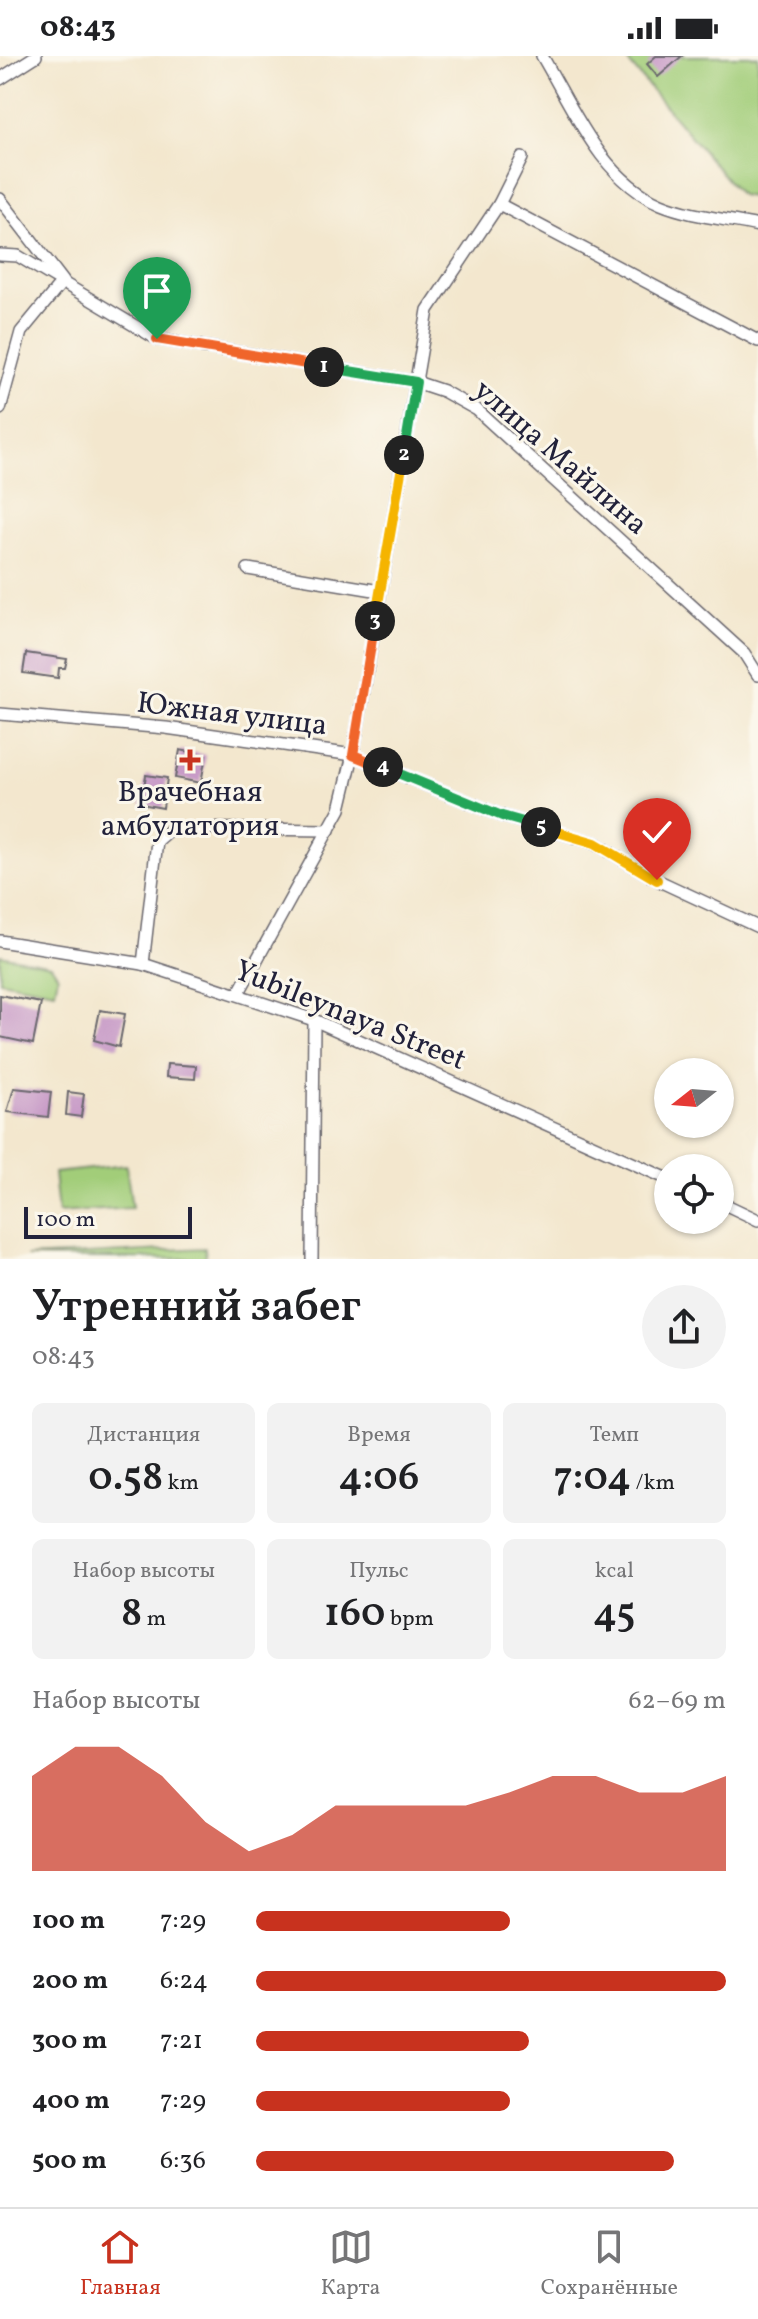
<!DOCTYPE html>
<html lang="ru">
<head>
<meta charset="utf-8">
<style>
	body { margin:0; font-family:Vollkorn,serif; background:#f2f2f2; color:#202124; height:100vh; display:flex; flex-direction:column; font-size:30px; white-space:nowrap }
	* { box-sizing:border-box; margin:0 }
	p { font-size:26px; color:#757577 }
	.icon { flex:none; width:44px; height:44px; fill:none; stroke:currentColor; stroke-width:2; stroke-linecap:round; stroke-linejoin:round }
	.map { position:relative; height:1203px; overflow:hidden }
	.drawer { display:flex; flex-direction:column; background:#fff; flex:1 }
	.drawer>* { flex:none }
	.needle { width:52px; rotate:253deg }
	.fabs { position:absolute; left:654px; top:1002px; display:grid; gap:16px }
	.fabs a { display:grid; place-items:center; width:80px; height:80px; border-radius:50%; background:#fff; box-shadow:0 2px 6px #0004; font-size:40px }
	.scale { position:absolute; left:24px; bottom:20px; width:168px; box-sizing:border-box; padding-left:8px; border:4px solid #22223b; border-top:0; font-size:22px; line-height:28px; white-space:nowrap; color:#22223b; -webkit-text-stroke:6px #fbf7ec; paint-order:stroke }
	.pin { position:absolute; display:grid; place-items:center; width:68px; height:68px; color:#fff; margin:-82px -34px; border-radius:50% 50% 50% 0; rotate:-45deg; box-shadow:0 0 8px #0007 }
	.pin .icon { rotate:45deg }
	.km { position:absolute; width:40px; height:40px; margin:-20px; border-radius:50%; background:#222; color:#fff; font-size:22px; line-height:40px; text-align:center }
	.round { display:grid; place-items:center; flex:none; width:84px; height:84px; border-radius:42px; background:#f2f2f2 }
	.summary { display:flex; align-items:center; justify-content:space-between; height:136px; padding:0 32px }
	h1 { font-size:44px; font-weight:600; line-height:60px }
	.figures { display:grid; grid-template-columns:repeat(3,1fr); gap:12px; height:136px; padding:8px 32px }
	.figures div { display:grid; align-content:center; border-radius:12px; background:#f2f2f2; text-align:center }
	.figures b { font-size:40px; font-weight:600 }
	.figures small { font-size:22px; font-weight:400 }
	.figures p { font-size:22px }
	.chart { height:224px; padding:16px 32px }
	.chart p { display:flex; justify-content:space-between }
	.chart svg { width:100%; height:144px; margin-top:8px; fill:#c8321e; opacity:.7 }
	ul { padding:0 32px; list-style:none; font-size:26px }
	li { display:grid; grid-template-columns:128px 96px 1fr; align-items:center; height:60px }
	li i { height:20px; border-radius:10px; background:#c8321e }
	.status { display:flex; justify-content:space-between; align-items:center; height:56px; padding:0 40px; background:#fff; direction:ltr }
	.status svg { height:22px; fill:currentColor }
	.tabs { display:flex; justify-content:space-around; align-items:center; height:112px; border-top:2px solid #e0e0e0; background:#fff; font-size:22px; color:#757577 }
	.tabs a { display:grid; justify-items:center; gap:4px }
	.tabs .active { color:#c8321e }
	.map>svg:first-child { display:block }
</style>
</head>
<body>
<div class="status"><b>08:43</b><svg viewBox="0 0 49 12"><path d="M0 12V9h3v3zM5 12V6h3v6zM10 12V3h3v9zM15 12V0h3v12zM26 1h20v11H26zM47 4h2v5h-2z"/></svg></div>
<div class="map">
<svg width="758" height="1203" viewBox="0 0 758 1203">
	<rect width="100%" height="100%" fill="#fbf7ec"/>
	<filter id="ink" filterUnits="userSpaceOnUse"><feTurbulence type="fractalNoise" baseFrequency=".0125" numOctaves="2"/><feDisplacementMap in="SourceGraphic" scale="16" xChannelSelector="R" yChannelSelector="G"/><feConvolveMatrix kernelMatrix="1 2 1 2 8 2 1 2 1" color-interpolation-filters="sRGB"/></filter>
	<filter id="wash" filterUnits="userSpaceOnUse"><feTurbulence type="fractalNoise" baseFrequency=".006" numOctaves="4" result="noise"/><feDisplacementMap in="SourceGraphic" scale="32" xChannelSelector="R" yChannelSelector="G"/><feGaussianBlur stdDeviation="1.8" result="paint"/><feColorMatrix in="noise" values="0 0 0 0 0 0 0 0 0 0 0 0 0 0 0 0 0 1.4 0 .05"/><feComposite in="paint" operator="in"/></filter>
	<g filter="url(#wash)">
		<rect width="100%" height="100%" fill="#f3e7ce"/>
		<g fill="#a2cd79" stroke="#62785a" stroke-width="2">
			<path d="M623,0H758V142L740,139Z"/>
			<path d="M0,899L51,909L58,920L55,935L0,925Z"/>
			<path d="M126,1109L132,1152L58,1157L54,1117Z"/>
			<path d="M205,1192L206,1203L26,1201Z"/>
		</g>
		<g id="blocks">
			<g fill="#c89bc7">
				<path d="M656,0H682L658,21L647,8Z"/>
				<path d="M26,597L67,603L65,612H59L58,622L23,617Z"/>
				<path d="M180,694L206,699L201,727L175,722Z"/>
				<path d="M146,719L167,722L163,752L141,748Z"/>
				<path d="M0,939L41,947L33,988L0,981Z"/>
				<path d="M100,954L125,958L119,991L94,984Z"/>
				<path d="M167,1008L196,1010L195,1023L166,1021Z"/>
				<path d="M14,1032L51,1036L48,1061L7,1056Z"/>
				<path d="M68,1036L84,1038L81,1061L66,1059Z"/>
			</g>
		</g>
	</g>
	<g filter="url(#ink)">
		<use href="#blocks" fill-opacity="0" stroke="#6b676e" stroke-width="2"/>
		<g fill="none" stroke-linecap="round" stroke-linejoin="round">
			<g stroke="#6b676e" stroke-width="14">
				<g id="minor">
					<path d="M542,0C573,52 601,123 661,148C690,160 727,163 758,170"/>
					<path d="M0,23L36,0"/>
					<path d="M0,143L63,225L21,276L0,353"/>
					<path d="M499,148L758,285"/>
					<path d="M0,199L18,200L157,283L416,326L443,335L477,354L744,597L758,619"/>
					<path d="M248,513L380,535"/>
					<path d="M0,658L166,672L353,699L502,760L595,787L657,824L758,871"/>
					<path d="M0,885L143,908L314,964L668,1123"/>
					<path d="M143,908L157,785L172,772L329,774"/>
					<path d="M238,938L340,753L353,699L428,254L499,148L522,102"/>
					<path d="M720,1146L758,1164"/>
					<path d="M312,1203L314,964"/>
				</g>
			</g>
			<use href="#minor" stroke="#fff" stroke-width="11"/>
		</g>
	</g>
	<g fill="none" stroke-linecap="round" stroke-linejoin="round" filter="url(#ink)">
		<g stroke="#fff" stroke-width="16">
			<path id="split-1" d="M157,283L324,311"/>
		</g>
		<g stroke="#fff" stroke-width="16">
			<path id="split-2" d="M324,311L416,326L404,399"/>
		</g>
		<g stroke="#fff" stroke-width="16">
			<path id="split-3" d="M375,565L404,399"/>
		</g>
		<g stroke="#fff" stroke-width="16">
			<path id="split-4" d="M375,565L353,699L383,711"/>
		</g>
		<g stroke="#fff" stroke-width="16">
			<path id="split-5" d="M383,711L502,760L541,771"/>
		</g>
		<g stroke="#fff" stroke-width="16">
			<path id="split-6" d="M541,771L595,787L657,824"/>
		</g>
		<use href="#split-1" stroke="#f0652b" stroke-width="10"/>
		<use href="#split-2" stroke="#22a559" stroke-width="10"/>
		<use href="#split-3" stroke="#f5b400" stroke-width="10"/>
		<use href="#split-4" stroke="#f0652b" stroke-width="10"/>
		<use href="#split-5" stroke="#22a559" stroke-width="10"/>
		<use href="#split-6" stroke="#f5b400" stroke-width="10"/>
	</g>
	<path fill="#c8321e" stroke="#fbf7ec" stroke-width="3" d="M186 692h8v8h8v8h-8v8h-8v-8h-8v-8h8z"/>
	<g text-anchor="middle" dominant-baseline="central" stroke-width="6" stroke-linejoin="round" paint-order="stroke">
		<g font-size="30" fill="#22223b" stroke="#fbf7ec">
			<text transform="translate(560 402) rotate(41)">улица Майлина</text>
			<text transform="translate(232 659) rotate(7)">Южная улица</text>
			<text transform="translate(350 960) rotate(22)">Yubileynaya Street</text>
		</g>
		<g font-size="30" fill="#22223b" stroke="#fbf7ec">
			<text x="190" y="737">Врачебная<tspan x="190" dy="34">амбулатория</tspan></text>
		</g>
	</g>
</svg>
<div class="fabs">
<a><svg class="needle" viewBox="-14 -14 28 28"><path d="M0-13l5 13h-10z" fill="#e53935"/><path d="M0 13l5-13h-10z" fill="#757577"/></svg></a>
<a><svg class="icon" aria-label="locate" viewBox="0 0 24 24"><circle cx="12" cy="12" r="6"/><path d="M12 2v4M12 18v4M2 12h4M18 12h4"/></svg></a>
</div>
<div class="scale">100 m</div>
<div class="pin" style="left:157px;top:283px;background:#1e9e55"><svg class="icon" aria-label="arrive" viewBox="0 0 24 24"><path d="M6 21V4h12l-3 4 3 4H6"/></svg></div>
<div class="pin" style="left:657px;top:824px;background:#d93025"><svg class="icon" aria-label="check" viewBox="0 0 24 24"><path d="M5 12l5 5 9-10"/></svg></div>
<b class="km" style="left:324px;top:311px">1</b>
<b class="km" style="left:404px;top:399px">2</b>
<b class="km" style="left:375px;top:565px">3</b>
<b class="km" style="left:383px;top:711px">4</b>
<b class="km" style="left:541px;top:771px">5</b>
</div>
<section class="drawer">
<div class="summary"><div><h1>Утренний забег</h1><p>08:43</p></div><a class="round"><svg class="icon" aria-label="share" viewBox="0 0 24 24"><path d="M12 15V3M7 8l5-5 5 5M5 13v7h14v-7"/></svg></a></div>
<div class="figures">
<div><p>Дистанция</p><b>0.58<small> km</small></b></div>
<div><p>Время</p><b>4:06</b></div>
<div><p>Темп</p><b>7:04<small> /km</small></b></div>
</div>
<div class="figures">
<div><p>Набор высоты</p><b>8<small> m</small></b></div>
<div><p>Пульс</p><b>160<small> bpm</small></b></div>
<div><p>kcal</p><b>45</b></div>
</div>
<div class="chart"><p><span>Набор высоты</span>62–69 m</p>
<svg viewBox="0 0 160 44" preserveAspectRatio="none"><path d="M0 44V15L10 6L20 6L30 15L40 29L50 38L60 33L70 24L80 24L90 24L100 24L110 20L120 15L130 15L140 20L150 20L160 15V44z"/></svg>
</div>
<ul>
<li><b>100 m</b>7:29<i style="width:54%"></i></li>
<li><b>200 m</b>6:24<i style="width:100%"></i></li>
<li><b>300 m</b>7:21<i style="width:58%"></i></li>
<li><b>400 m</b>7:29<i style="width:54%"></i></li>
<li><b>500 m</b>6:36<i style="width:89%"></i></li>
</ul>
</section>
<nav class="tabs">
<a class="active"><svg class="icon" aria-label="home" viewBox="0 0 24 24"><path d="M3 11l9-7 9 7M6 9v11h12V9"/></svg>Главная</a>
<a><svg class="icon" aria-label="map" viewBox="0 0 24 24"><path d="M3 6l6-2 6 2 6-2v14l-6 2-6-2-6 2zM9 4v14M15 6v14"/></svg>Карта</a>
<a><svg class="icon" aria-label="saved" viewBox="0 0 24 24"><path d="M7 4h10v16l-5-4-5 4z"/></svg>Сохранённые</a>
</nav>
</body>
</html>
